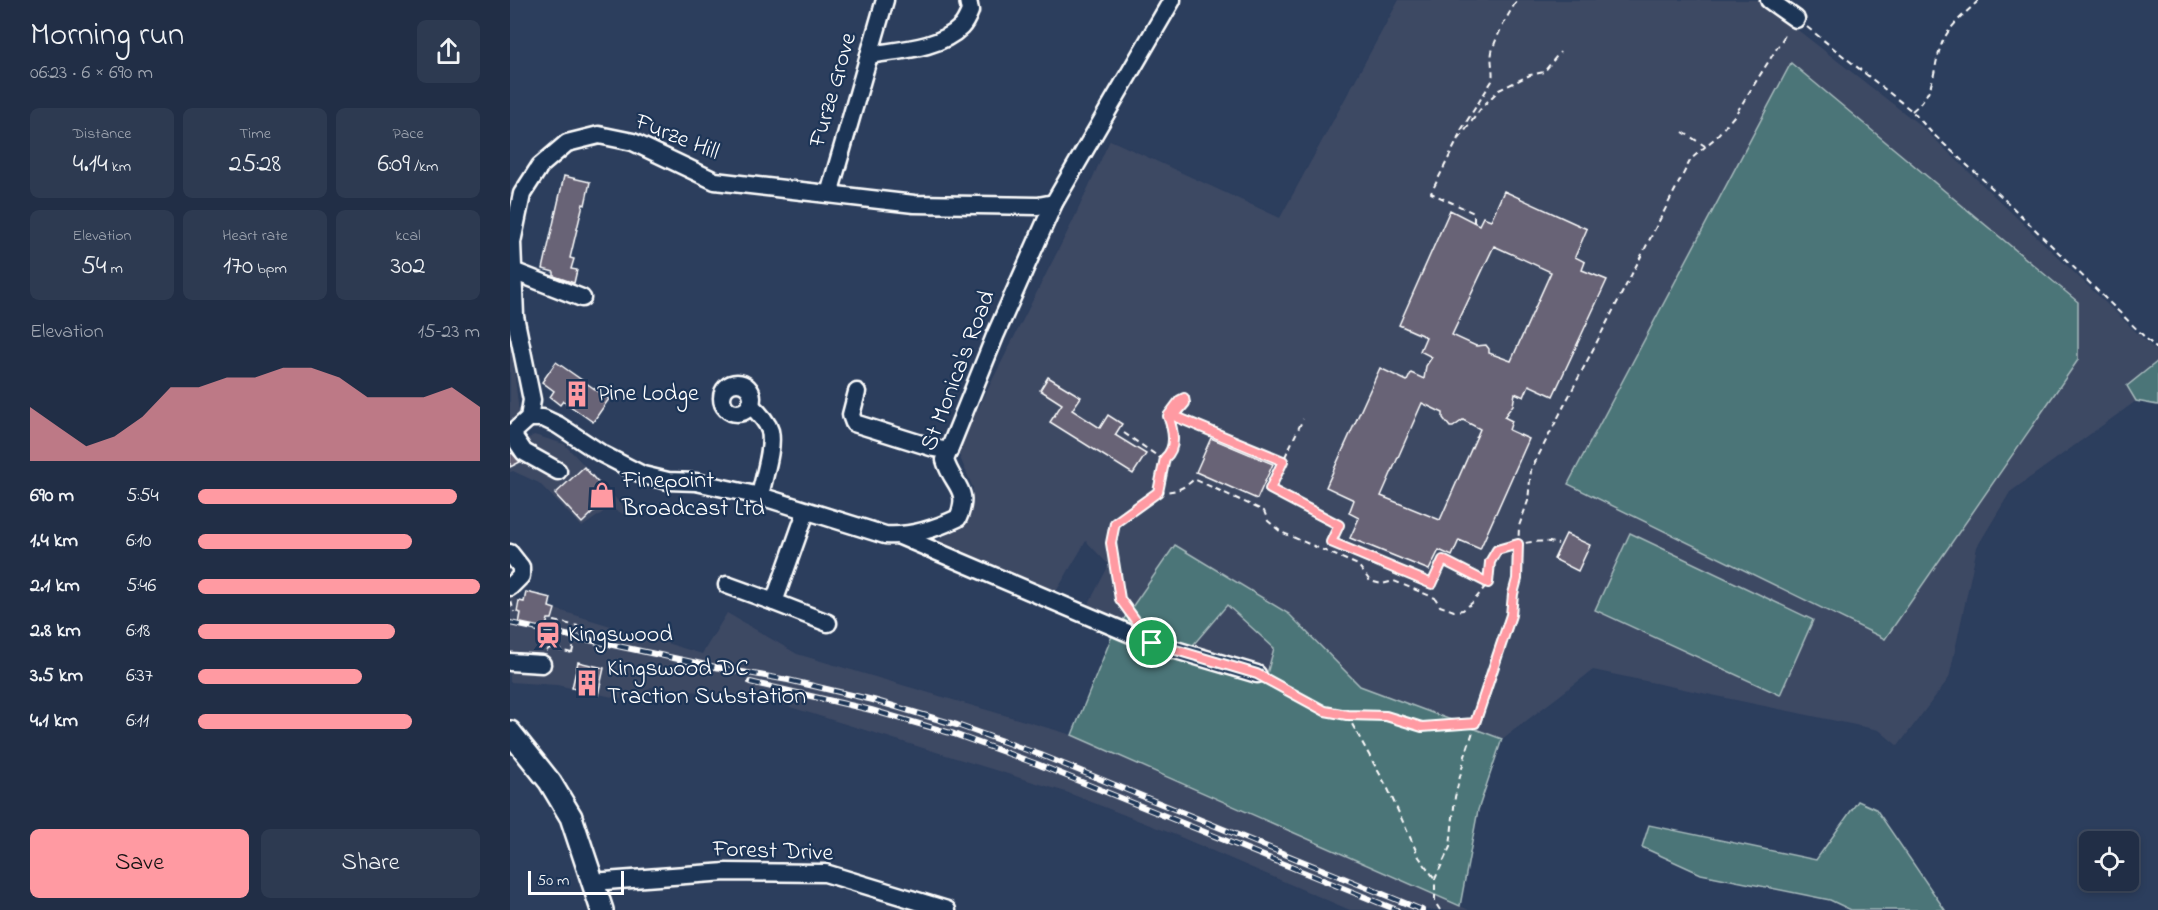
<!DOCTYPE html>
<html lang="en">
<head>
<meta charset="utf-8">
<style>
	body { margin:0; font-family:"Indie Flower",sans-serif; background:#2d3a51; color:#f1f3f6; height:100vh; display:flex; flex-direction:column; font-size:22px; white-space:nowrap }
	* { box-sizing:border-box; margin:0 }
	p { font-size:20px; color:#a2a8b3 }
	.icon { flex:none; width:33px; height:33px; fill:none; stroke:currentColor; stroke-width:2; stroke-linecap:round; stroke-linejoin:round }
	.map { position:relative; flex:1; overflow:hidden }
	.details { display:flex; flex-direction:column; background:#212e46; width:510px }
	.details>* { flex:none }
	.buttons { position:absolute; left:1569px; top:831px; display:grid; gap:12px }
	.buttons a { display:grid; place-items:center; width:60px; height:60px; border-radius:9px; background:#212e46; box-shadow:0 3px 9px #0003,0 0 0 2px #3e4a5f; font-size:30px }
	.scale { position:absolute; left:18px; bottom:15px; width:96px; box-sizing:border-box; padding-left:6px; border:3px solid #fff; border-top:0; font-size:16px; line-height:21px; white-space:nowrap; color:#fff; -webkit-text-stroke:4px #1d3557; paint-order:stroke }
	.pin { position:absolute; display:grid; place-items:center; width:51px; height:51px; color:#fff; margin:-26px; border:3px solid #fff; border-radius:50%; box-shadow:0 2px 6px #0007 }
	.round { display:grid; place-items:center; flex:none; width:63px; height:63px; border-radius:9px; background:#2d3a51 }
	.head { display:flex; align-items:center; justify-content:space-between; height:102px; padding:0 30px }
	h1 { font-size:33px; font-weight:600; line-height:45px }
	.figures { display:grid; grid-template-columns:repeat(3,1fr); gap:9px; height:102px; padding:6px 30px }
	.figures div { display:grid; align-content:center; border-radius:9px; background:#2d3a51; text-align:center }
	.figures b { font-size:26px; font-weight:600 }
	.figures small { font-size:16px; font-weight:400 }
	.figures p { font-size:16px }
	.chart { height:168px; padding:12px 30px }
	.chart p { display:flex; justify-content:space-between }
	.chart svg { width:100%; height:108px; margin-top:6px; fill:#ff9aa2; opacity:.7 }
	.primary-button { display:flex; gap:12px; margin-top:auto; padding:12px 30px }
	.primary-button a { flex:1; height:69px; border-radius:9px; background:#ff9aa2; color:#111; font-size:24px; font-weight:600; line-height:69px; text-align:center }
	.primary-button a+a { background:#2d3a51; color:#f1f3f6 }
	ul { padding:0 30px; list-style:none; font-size:20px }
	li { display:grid; grid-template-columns:96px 72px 1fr; align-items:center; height:45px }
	li i { height:15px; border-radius:8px; background:#ff9aa2 }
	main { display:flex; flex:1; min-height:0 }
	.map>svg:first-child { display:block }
</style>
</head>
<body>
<main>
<section class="details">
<div class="head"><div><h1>Morning run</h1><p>06:23 · 6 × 690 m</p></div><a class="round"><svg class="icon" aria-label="share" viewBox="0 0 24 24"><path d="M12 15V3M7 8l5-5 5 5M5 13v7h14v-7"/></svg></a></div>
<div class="figures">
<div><p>Distance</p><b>4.14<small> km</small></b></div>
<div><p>Time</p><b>25:28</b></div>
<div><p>Pace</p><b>6:09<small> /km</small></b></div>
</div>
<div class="figures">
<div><p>Elevation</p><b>54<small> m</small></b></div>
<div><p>Heart rate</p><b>170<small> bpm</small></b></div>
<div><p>kcal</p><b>302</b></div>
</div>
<div class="chart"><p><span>Elevation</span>15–23 m</p>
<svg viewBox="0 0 160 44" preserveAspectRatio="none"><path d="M0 44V22L10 30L20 38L30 34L40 26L50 14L60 14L70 10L80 10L90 6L100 6L110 10L120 18L130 18L140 18L150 14L160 22V44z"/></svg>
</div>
<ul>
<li><b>690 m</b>5:54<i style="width:92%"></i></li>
<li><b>1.4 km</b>6:10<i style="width:76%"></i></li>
<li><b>2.1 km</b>5:46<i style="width:100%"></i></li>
<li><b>2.8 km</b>6:18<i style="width:70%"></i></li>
<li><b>3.5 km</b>6:37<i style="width:58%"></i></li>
<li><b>4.1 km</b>6:11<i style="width:76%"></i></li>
</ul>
<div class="primary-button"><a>Save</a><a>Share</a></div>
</section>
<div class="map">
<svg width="1648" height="910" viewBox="0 0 1648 910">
	<rect width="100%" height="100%" fill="#2c3e5d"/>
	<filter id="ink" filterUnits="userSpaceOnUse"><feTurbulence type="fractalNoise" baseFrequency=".0167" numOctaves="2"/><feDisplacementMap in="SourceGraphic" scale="12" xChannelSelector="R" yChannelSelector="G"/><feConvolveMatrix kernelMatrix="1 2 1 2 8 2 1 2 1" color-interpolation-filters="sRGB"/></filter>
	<g filter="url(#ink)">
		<g fill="#3e4964">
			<path d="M889,0H1249L1411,126L1648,353V363L1617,386L1626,401L1500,492L1467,547L1439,678L1388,746L1369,730L1083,670L992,739L752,686L602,636L577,607L599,565L576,541L544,595L422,544L458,521L463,488L447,450L563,221L600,140L770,218Z"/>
			<path d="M0,336L9,413L0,420Z"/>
			<path d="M24,435L54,444L124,518L99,508L72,527L29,483L3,471L0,472V449Z"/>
			<path d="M0,595L9,601L7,612L42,619L45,609L192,654L217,613L287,654L562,735L959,910H840L668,836L556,792L251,698L140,687L135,704L47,685L0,682Z"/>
		</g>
		<g fill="#4c7478" stroke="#a6babc" stroke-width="1.5" fill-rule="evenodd">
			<path d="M1281,63L1568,302V360L1375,639L1058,484Z"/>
			<path d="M1648,361V405L1626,401L1617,386Z"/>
			<path d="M1120,533L1303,620L1270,695L1085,610Z"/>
			<path d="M665,545L779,614L850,686L992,739L968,810L950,906L562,735L602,636ZM717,605L764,648L757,674L745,681L672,658Z"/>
			<path d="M1348,801L1366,809L1435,910H1341L1320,900L1191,874L1132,847L1139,825L1306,860Z"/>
		</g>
		<g fill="#686376" stroke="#fff" stroke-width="1.5" fill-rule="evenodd">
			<path d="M54,176L80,182L75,205L73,204L60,258L64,259L61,269L67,270L64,283L44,276V272L33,269Z"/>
			<path d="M994,191L1077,229L1065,257L1075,262L1072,270L1097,280L1043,396L1019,385L1014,397L1005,393L1003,405L994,417L1002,421L999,430L1019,439L970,549L949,540L942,556L929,550L919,570L840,538L849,518L839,513L844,500L816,487L870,368L897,381L901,373L914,379L916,366L922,357L910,351L916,337L889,325L940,210L969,225L973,217L981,220ZM984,246L1041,272L1001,361L979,353V349L976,345L966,346L942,335ZM912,403L933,413V418L940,427H943L953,420L970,429L930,520L871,496Z"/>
			<path d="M46,362L99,399L83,422L53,401L50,405L40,397L44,391L32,382Z"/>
			<path d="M538,377L571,397L562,410L590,428L598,415L612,424L605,435L636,454L623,474L540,422L552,404L530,390Z"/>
			<path d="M701,438L763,464L747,499L686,472Z"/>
			<path d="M2,453L10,462L0,467V454Z"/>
			<path d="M74,467L100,496L72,523L45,494Z"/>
			<path d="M1056,534L1080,545L1068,571L1044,559Z"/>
			<path d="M16,592L41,598L39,607L45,609L42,619H38L35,630L9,624L11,613L7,612L9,601L14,602Z"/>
			<path d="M68,662L94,668L88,695L62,688Z"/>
		</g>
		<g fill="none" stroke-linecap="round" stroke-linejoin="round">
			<g stroke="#fff" stroke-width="21">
				<g id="minor">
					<path d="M1259,0L1286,19"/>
					<path d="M359,55C388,50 429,49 451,27C455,23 458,16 460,11L458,0"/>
					<path d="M319,194L375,0"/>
					<path d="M3,271L72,298"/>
					<circle cx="227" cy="398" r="15"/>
					<path d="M347,392L341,415L344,423L424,448L439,451"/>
					<path d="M240,405C248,412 257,421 260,431C264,448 253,479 250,496"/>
					<path d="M19,418H33L48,425L92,454L133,475L158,481L186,482L250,496L375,535C401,537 425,529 448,518C461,489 442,485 435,460L485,336L544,203L662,0"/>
					<path d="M2,434L14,452L48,471"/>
					<path d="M0,435L19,418L22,400L5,316L2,242L12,194L30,166L57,143L89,135L123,142L205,181L404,204L528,206L544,203"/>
					<path d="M296,512L264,602L318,623"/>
					<path d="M390,536L642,643L747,674"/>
					<path d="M0,553L11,567V576L0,587"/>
					<path d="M217,585L264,602"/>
					<path d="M0,662L32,664"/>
					<path d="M82,882L216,872L315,873L437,910"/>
				</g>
			</g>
			<g stroke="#fff" stroke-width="26">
				<path id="major" d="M0,732L40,782L61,817L92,910"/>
			</g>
			<g stroke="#fff" stroke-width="2" stroke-dasharray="6 4.5" stroke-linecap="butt">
				<path d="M1297,27L1402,111L1422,133L1492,197L1648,350"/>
				<path d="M1402,111C1428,90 1421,71 1432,43C1439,26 1456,13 1469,0"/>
				<path d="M1173,132L1195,146"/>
				<path d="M949,139L972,107L989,90L1020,75L1034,72L1050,52"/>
				<path d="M964,222V213L921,193L947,141L950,132L982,81C984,70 980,63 982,52C985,38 999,13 1007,0"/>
				<path d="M614,433L649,457L655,458C668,447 663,429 658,415L670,400L674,398L675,403L664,416L773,461L793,419"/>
				<path d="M773,461L760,489L829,525L821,542L922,584L933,560L978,583"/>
				<path d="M648,492C663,492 673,490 684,479L754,511L758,521L771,532L848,565L860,581L872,584L884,581L925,598L930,606L944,611L953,610L963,602L978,583L980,562L987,551C1007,544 1027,538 1048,544"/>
				<path d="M1,601L4,612"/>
				<path d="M625,619L610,599L601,543L605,523L648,492L655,458"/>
				<path d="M44,621L68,626"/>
				<path d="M36,651L40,648L62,653"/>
				<path d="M759,680L815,711L837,715L876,716L912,727L965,723"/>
				<path d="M837,715L878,789L909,857L925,879"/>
				<path d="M930,910L925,902V879L940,847L945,797L955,756L1001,615L1003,594L1007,579L1009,526L1018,501L1021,470L1181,159L1204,139L1225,115L1277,32"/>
			</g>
			<use href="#minor" stroke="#1d3557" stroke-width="16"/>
			<use href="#major" stroke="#1d3557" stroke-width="21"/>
			<g stroke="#fff" stroke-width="6">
				<g id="rail">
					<path d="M0,623L215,669L278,680L363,700L447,725L531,755L912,910"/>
					<path d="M240,682L361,710L444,734L527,764L887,910"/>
				</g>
			</g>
			<use href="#rail" stroke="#1d3557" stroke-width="4" stroke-dasharray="11" stroke-linecap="butt"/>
			<path stroke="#fff" stroke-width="2" stroke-dasharray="6 4.5" stroke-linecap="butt" d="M62,653L68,626"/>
		</g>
	</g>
	<g fill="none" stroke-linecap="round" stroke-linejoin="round" filter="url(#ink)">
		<g stroke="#fff" stroke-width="12">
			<path id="route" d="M674,398L675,403L664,416L773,461L760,489L829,525L821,542L922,584L933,560L978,583L980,562L987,550L1008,544L1007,579L1003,594L1001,615L965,723L912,727L876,716L837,715L815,711L747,674L642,643L610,599L601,543L605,523L648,492L655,458C668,447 663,429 658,416L670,400Z"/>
		</g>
		<use href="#route" stroke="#ff9aa2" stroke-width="8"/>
	</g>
	<defs>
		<g id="building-bare" transform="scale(2.07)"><path d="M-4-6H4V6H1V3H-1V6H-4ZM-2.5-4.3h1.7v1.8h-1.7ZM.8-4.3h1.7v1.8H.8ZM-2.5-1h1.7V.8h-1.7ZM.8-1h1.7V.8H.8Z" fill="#ff9aa2" stroke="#1d3557" stroke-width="2.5" paint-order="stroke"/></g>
		<g id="shop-bare" transform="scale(2.07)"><path d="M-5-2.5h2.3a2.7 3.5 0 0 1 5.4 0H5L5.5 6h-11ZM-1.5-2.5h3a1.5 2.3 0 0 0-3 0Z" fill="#ff9aa2" stroke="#1d3557" stroke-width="2.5" paint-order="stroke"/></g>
		<g id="station-bare" transform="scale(2.07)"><path d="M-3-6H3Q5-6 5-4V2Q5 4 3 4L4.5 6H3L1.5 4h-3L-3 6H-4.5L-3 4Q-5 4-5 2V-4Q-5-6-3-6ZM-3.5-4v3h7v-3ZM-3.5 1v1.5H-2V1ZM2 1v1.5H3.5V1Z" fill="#ff9aa2" stroke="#1d3557" stroke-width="2.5" paint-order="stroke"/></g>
	</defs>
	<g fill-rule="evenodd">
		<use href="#building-bare" x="67" y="394"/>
		<use href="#shop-bare" x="92" y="495"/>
		<use href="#station-bare" x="38" y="635"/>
		<use href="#building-bare" x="77" y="683"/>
	</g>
	<g text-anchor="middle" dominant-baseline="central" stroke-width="4.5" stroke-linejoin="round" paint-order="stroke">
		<g font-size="24" fill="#fff" stroke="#1d3557">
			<text transform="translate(324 90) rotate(-74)">Furze Grove</text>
			<text transform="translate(167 138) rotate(22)">Furze Hill</text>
			<text transform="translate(449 371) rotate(-69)">St Monica's Road</text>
			<text transform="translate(263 852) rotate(2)">Forest Drive</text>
		</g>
		<g font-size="24" fill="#fff" stroke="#1d3557" text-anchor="start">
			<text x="87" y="394">Pine Lodge</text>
			<text x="112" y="481">Finepoint<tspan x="112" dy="28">Broadcast Ltd</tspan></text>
			<text x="58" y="635">Kingswood</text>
			<text x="97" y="669">Kingswood DC<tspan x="97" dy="28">Traction Substation</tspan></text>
		</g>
	</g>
</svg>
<div class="buttons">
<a><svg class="icon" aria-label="locate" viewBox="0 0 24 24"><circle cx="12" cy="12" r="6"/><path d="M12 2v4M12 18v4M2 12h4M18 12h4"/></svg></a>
</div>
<div class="scale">50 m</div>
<div class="pin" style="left:642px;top:643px;background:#1e9e55"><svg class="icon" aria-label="arrive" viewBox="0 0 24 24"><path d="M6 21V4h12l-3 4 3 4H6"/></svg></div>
</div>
</main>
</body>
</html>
